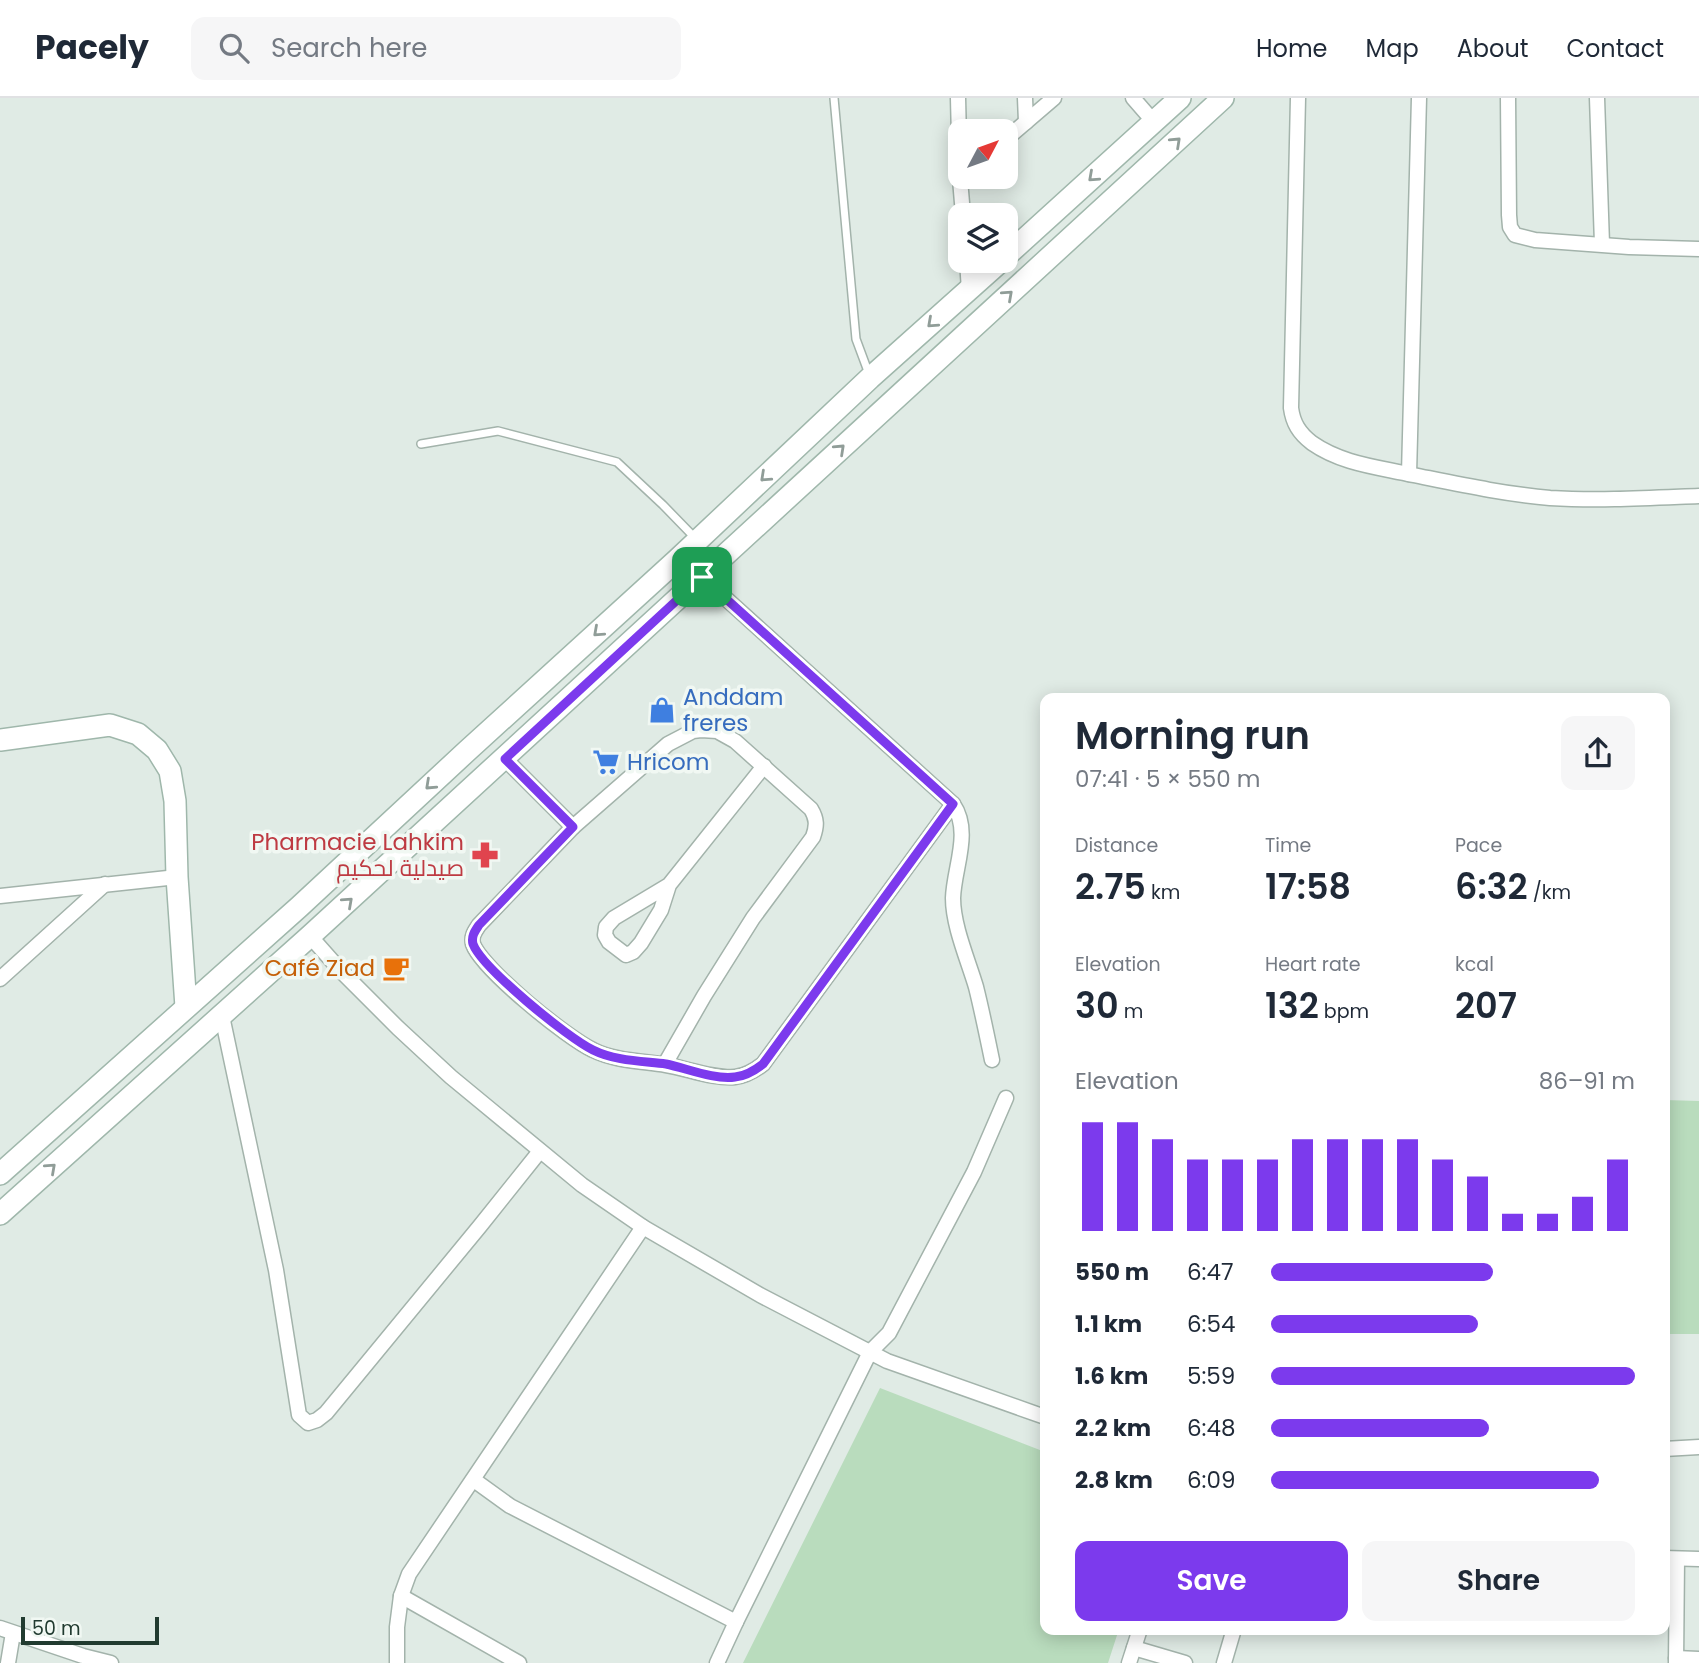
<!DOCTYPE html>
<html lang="en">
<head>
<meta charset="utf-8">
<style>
	body { margin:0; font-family:Poppins,Cairo,sans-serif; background:#f6f6f7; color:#1f2937; height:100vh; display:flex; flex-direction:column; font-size:26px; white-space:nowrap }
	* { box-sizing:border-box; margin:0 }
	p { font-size:23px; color:#747a83 }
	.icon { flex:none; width:38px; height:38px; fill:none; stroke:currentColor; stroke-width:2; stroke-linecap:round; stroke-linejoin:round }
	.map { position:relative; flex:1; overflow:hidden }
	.panel { position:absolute; left:1040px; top:595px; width:630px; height:942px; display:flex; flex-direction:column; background:#fff; border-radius:14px; box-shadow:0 4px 18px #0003 }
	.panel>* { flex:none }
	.needle { width:46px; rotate:49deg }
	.controls { position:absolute; left:948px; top:21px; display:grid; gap:14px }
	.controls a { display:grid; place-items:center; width:70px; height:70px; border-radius:14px; background:#fff; box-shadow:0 4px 18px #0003; font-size:35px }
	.scale { position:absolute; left:21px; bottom:18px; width:138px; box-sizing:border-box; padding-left:7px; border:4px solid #213b30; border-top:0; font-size:19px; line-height:24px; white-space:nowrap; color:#213b30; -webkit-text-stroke:5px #f1f8f3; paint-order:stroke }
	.pin { position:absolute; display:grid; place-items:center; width:60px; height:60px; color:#fff; margin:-30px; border-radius:14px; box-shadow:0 4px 10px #0006 }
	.round { display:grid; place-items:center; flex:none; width:74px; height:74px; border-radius:14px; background:#f6f6f7 }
	.head { display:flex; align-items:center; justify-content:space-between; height:119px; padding:0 35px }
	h1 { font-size:38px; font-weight:600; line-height:52px }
	.metrics { display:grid; grid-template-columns:repeat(3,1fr); gap:10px; height:119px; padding:7px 35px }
	.metrics div { display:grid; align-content:center }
	.metrics b { font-size:35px; font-weight:600 }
	.metrics small { font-size:19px; font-weight:400 }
	.metrics p { font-size:19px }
	.chart { height:196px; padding:14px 35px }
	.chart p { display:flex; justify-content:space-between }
	.chart svg { width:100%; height:126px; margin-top:7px; stroke:#7c3aed; stroke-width:6 }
	.primary-button { display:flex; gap:14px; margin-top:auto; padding:14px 35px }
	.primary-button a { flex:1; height:80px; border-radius:14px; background:#7c3aed; color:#fff; font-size:28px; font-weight:600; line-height:80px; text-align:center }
	.primary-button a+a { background:#f6f6f7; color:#1f2937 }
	ul { padding:0 35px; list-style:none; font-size:23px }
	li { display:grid; grid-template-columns:112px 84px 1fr; align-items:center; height:52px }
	li i { height:18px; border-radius:9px; background:#7c3aed }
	header { display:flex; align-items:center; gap:42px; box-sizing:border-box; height:98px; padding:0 35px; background:#fff; border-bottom:2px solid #e0e1e3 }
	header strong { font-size:33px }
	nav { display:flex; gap:38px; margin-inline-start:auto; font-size:24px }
	.search { width:490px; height:63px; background:#f6f6f7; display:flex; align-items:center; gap:18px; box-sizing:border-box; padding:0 24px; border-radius:14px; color:#747a83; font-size:26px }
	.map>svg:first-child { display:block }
</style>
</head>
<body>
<header>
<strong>Pacely</strong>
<div class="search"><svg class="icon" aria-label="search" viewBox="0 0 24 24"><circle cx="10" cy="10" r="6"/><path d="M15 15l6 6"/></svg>Search here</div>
<nav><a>Home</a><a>Map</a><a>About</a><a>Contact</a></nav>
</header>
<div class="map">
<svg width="1699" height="1565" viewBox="0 0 1699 1565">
	<rect width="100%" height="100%" fill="#e0ebe5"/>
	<g fill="#b9dcbd">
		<path d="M1664,1002L1699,1003V1236H1664Z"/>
		<path d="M880,1290L1045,1354V1531H1119L1108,1565H743Z"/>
	</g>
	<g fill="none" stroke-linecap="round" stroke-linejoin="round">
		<g stroke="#a3b3ab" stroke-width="10">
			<g id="lane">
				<path d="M834,0L856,241L869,276"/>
				<path d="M421,346L498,333L617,364L663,407L697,442"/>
			</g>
		</g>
		<g stroke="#a3b3ab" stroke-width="17">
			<g id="street">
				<path d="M958,0L960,81L963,117"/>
				<path d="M1025,0L1026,24"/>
				<path d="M1133,0L1153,23"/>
				<path d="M1298,0L1291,310C1293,325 1299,335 1312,345C1342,366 1378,369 1413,377C1458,386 1504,396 1550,400C1599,403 1650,400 1699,398"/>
				<path d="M1508,0L1509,117L1510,129L1515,137L1535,142L1629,149L1699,151"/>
				<path d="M1597,0L1602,146"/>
				<path d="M1006,41L1054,0"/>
				<path d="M967,163L969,192"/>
				<path d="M1409,376L1419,0"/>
				<path d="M505,661L573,729L668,646L693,633L701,632L717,633L735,643L811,711C817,721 817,728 813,739L753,820L704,898L665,966"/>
				<path d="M953,706C972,734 954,769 953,800C953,828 968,862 976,889C982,913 987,938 992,962"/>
				<path d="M573,729L479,827C475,833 471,838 473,846C482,871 567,940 593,952C615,963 642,963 666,967C686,970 714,981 735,979C746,978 754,973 763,966L953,706L702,479"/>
				<path d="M669,787L614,820L606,829L605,837L609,844L626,857L633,854L641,845L661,812L669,787L764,668"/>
				<path d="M0,798L177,779"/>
				<path d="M310,838L341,873L398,930L451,979L582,1087L643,1129L760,1197L887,1263L1045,1319"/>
				<path d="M0,881L105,786"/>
				<path d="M222,918L276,1172L299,1317L308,1325L317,1322L326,1315L480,1128L540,1053"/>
				<path d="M1664,1351L1699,1349"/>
				<path d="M474,1382L510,1408L736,1524L717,1565"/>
				<path d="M1664,1460L1699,1461"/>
				<path d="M401,1498L519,1565"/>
				<path d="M736,1524L870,1254L889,1235L974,1074L1006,1000"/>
				<path d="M0,1530L83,1558L111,1565"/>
				<path d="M1134,1550L1185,1565"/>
				<path d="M1676,1560L1699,1561"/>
				<path d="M8,1565L13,1535"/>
				<path d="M397,1565V1529L401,1498L409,1476L643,1129"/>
				<path d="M1129,1565L1140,1531"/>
				<path d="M1224,1565L1234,1531"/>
				<path d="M1676,1565L1677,1461"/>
			</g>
		</g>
		<g stroke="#9fb7ab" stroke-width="24">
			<g id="secondary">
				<path d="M1006,158L1180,0"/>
				<path d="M0,642L110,627L138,636L157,652L170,673L175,703L177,779L186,909"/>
				<path d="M0,1076L299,809L467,653L678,461L870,280L1001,163"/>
				<path d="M0,1116L310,838L1223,0"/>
			</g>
		</g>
		<use href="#lane" stroke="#fff" stroke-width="7"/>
		<use href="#street" stroke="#fff" stroke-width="14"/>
		<use href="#secondary" stroke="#fff" stroke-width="21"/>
	</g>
	<defs><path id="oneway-chevron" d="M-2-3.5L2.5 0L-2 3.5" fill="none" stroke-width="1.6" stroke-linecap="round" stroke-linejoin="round" transform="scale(1.75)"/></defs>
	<g stroke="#909d98">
		<use href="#oneway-chevron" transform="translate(1176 44) rotate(-43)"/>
		<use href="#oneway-chevron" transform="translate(1093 79) rotate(138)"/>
		<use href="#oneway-chevron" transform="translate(1008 197) rotate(-42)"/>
		<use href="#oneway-chevron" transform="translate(932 225) rotate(138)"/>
		<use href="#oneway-chevron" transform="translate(840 351) rotate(-43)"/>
		<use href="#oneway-chevron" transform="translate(765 379) rotate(137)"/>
		<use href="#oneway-chevron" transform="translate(598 534) rotate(138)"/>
		<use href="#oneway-chevron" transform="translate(430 687) rotate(137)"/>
		<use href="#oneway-chevron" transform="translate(348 804) rotate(-42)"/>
		<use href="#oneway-chevron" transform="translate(51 1070) rotate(-42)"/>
	</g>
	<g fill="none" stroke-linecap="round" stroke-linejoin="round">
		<g stroke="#fff" stroke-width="14">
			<path id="route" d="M702,479L953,706L763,966C754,973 746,978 735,979C714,982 686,970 666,966C642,963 615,963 593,952C568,940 482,870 473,846C471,838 475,833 479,827L573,729L505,661Z"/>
		</g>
		<use href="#route" stroke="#7c3aed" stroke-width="9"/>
	</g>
	<defs>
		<g id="shop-bare" transform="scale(2.1)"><path d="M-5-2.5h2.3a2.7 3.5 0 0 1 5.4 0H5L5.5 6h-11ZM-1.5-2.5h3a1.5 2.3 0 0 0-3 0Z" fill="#3f7fe0" stroke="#f1f8f3" stroke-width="2.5" paint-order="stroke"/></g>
		<g id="supermarket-bare" transform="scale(2.1)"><path d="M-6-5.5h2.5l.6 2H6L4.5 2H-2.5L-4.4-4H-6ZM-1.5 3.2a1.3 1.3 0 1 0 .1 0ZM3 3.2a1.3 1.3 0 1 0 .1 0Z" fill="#3f7fe0" stroke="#f1f8f3" stroke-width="2.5" paint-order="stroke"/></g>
		<g id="pharmacy-bare" transform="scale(2.1)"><path d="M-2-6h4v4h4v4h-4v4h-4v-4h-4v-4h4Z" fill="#e0444e" stroke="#f1f8f3" stroke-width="2.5" paint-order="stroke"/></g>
		<g id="cafe-bare" transform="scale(2.1)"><path d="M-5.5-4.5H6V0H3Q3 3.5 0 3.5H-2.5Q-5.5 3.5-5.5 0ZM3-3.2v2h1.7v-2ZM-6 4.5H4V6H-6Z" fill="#e8710a" stroke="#f1f8f3" stroke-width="2.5" paint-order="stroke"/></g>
	</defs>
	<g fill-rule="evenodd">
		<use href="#shop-bare" x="662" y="612"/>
		<use href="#supermarket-bare" x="606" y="664"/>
		<use href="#pharmacy-bare" x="485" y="757"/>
		<use href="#cafe-bare" x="396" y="870"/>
	</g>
	<g text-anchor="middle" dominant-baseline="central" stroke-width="7" stroke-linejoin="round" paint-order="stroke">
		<g font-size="23" fill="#366cbe" stroke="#f1f8f3" text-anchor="start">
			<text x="683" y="599">Anddam<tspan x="683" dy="26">freres</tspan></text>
			<text x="627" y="664">Hricom</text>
		</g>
		<g font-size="23" fill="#be3a42" stroke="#f1f8f3" text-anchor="end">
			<text x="464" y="744">Pharmacie Lahkim<tspan x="464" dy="26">صيدلية لحكيم</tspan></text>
		</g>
		<g font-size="23" fill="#c56008" stroke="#f1f8f3" text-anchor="end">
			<text x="375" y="870">Café Ziad</text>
		</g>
	</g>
</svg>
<div class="controls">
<a><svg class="needle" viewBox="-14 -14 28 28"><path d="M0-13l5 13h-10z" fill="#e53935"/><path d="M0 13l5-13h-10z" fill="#747a83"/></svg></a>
<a><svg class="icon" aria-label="layers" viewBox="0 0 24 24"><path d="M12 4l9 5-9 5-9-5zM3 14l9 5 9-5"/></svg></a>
</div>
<div class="scale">50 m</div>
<div class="pin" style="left:702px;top:479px;background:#1e9e55"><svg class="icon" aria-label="arrive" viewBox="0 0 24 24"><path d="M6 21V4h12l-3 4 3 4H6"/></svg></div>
<section class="panel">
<div class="head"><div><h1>Morning run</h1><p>07:41 · 5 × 550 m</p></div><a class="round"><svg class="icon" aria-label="share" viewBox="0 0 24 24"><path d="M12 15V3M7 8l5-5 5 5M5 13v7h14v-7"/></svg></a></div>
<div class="metrics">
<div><p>Distance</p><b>2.75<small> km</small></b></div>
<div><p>Time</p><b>17:58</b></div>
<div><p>Pace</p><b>6:32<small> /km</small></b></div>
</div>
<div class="metrics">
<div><p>Elevation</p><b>30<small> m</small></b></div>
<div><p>Heart rate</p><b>132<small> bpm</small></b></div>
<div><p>kcal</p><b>207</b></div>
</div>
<div class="chart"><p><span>Elevation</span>86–91 m</p>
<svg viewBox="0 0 160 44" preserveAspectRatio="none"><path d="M5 44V6M15 44V6M25 44V12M35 44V19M45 44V19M55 44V19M65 44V12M75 44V12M85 44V12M95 44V12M105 44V19M115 44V25M125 44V38M135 44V38M145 44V32M155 44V19"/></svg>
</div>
<ul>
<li><b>550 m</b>6:47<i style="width:61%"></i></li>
<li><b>1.1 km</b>6:54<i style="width:57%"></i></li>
<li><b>1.6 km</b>5:59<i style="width:100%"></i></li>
<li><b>2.2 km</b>6:48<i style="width:60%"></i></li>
<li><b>2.8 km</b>6:09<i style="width:90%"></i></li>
</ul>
<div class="primary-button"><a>Save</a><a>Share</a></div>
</section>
</div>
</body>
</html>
